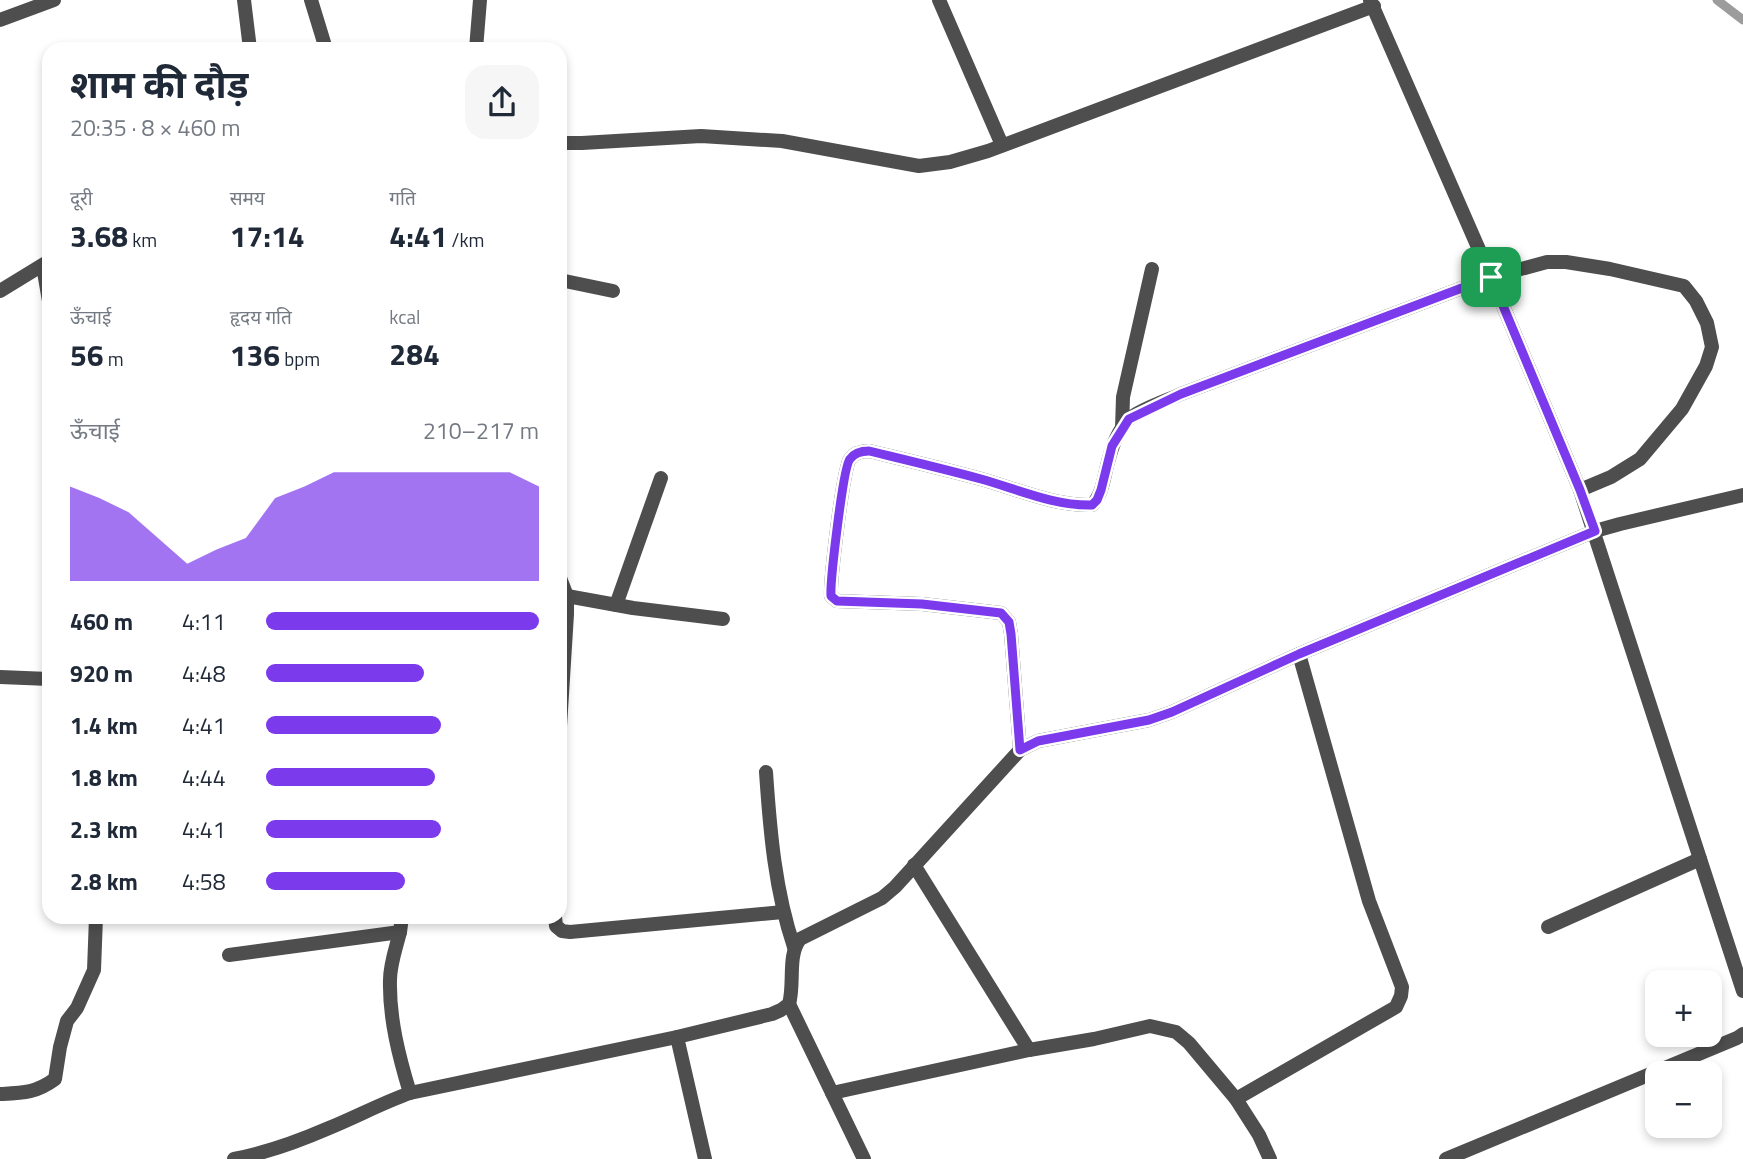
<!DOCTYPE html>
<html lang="hi">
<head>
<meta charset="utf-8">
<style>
	body { margin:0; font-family:"Titillium Web","Noto Sans Devanagari",sans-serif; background:#f6f6f7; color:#1f2937; height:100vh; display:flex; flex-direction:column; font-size:26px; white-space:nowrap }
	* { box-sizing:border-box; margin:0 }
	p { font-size:23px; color:#747a83 }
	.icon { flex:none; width:38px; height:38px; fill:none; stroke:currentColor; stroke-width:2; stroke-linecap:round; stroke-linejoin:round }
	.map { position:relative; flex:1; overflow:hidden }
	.side { position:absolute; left:42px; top:42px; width:525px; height:882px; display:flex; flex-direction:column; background:#fff; border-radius:21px; box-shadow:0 4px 10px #0003 }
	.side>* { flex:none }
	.controls { position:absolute; left:1645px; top:970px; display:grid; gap:14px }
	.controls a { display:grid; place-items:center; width:77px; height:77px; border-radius:14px; background:#fff; box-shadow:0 4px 10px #0003; font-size:35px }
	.pin { position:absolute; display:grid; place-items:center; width:60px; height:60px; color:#fff; margin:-30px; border-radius:14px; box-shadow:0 4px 10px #0006 }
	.round { display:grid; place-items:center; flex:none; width:74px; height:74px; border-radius:21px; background:#f6f6f7 }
	.head { display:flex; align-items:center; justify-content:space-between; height:119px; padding:0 28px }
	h1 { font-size:38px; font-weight:700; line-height:52px }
	.figures { display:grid; grid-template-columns:repeat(3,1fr); gap:10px; height:119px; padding:7px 28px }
	.figures div { display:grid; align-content:center }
	.figures b { font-size:30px; font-weight:700 }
	.figures small { font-size:19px; font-weight:400 }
	.figures p { font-size:19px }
	.chart { height:196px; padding:14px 28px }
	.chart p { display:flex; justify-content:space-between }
	.chart svg { width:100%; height:126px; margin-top:7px; fill:#7c3aed; opacity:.7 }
	ul { padding:0 28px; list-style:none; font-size:23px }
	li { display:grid; grid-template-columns:112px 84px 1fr; align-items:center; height:52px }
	li i { height:18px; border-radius:9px; background:#7c3aed }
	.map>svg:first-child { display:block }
</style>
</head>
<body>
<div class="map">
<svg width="1743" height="1159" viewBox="0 0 1743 1159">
	<rect width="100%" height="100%" fill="#fff"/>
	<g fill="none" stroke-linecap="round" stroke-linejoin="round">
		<path stroke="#9c9c9c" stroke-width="9" d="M1717,0L1743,20"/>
		<g stroke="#4e4e4e" stroke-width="14">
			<path d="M244,0L250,49"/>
			<path d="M311,0L326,49"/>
			<path d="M939,0L1002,145"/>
			<path d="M1370,0L1491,277L1580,490L1743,991"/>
			<path d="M0,20L54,0"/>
			<path d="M476,49L480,0"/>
			<path d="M560,143H582L701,136L782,141L919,166L950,162L988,151L1374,6"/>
			<path d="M43,266L49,301"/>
			<path d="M560,280L613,291"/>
			<path d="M0,291L49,261"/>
			<path d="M1122,429L1123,397L1152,269"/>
			<path d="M560,578L567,596V614L560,726"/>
			<path d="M567,596L633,608L723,619"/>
			<path d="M616,605L661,478"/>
			<path d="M0,677L49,679"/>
			<path d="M1020,750L1011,634L1009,622L1001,613L922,604L837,601L831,596C830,582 843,467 850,459C855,452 862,451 869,451C906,460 944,469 981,479C1017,489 1054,506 1092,505C1101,496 1103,483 1106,470C1110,453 1115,435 1127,421C1136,411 1168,400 1181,394L1491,277L1547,262H1566L1610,269L1684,286L1696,301L1707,323L1712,347L1706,366L1682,409L1640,459L1611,477L1580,490"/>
			<path d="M766,772C770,831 775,891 794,947"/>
			<path d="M914,865L1029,1050"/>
			<path d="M555,917L556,926L562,931L570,932L783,912"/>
			<path d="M1548,927L1700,859"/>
			<path d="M400,932C396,948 390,964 390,980C389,1018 399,1057 410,1093"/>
			<path d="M229,955L400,932L402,917"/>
			<path d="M789,1004L864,1159"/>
			<path d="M677,1037L705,1159"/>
			<path d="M832,1093L1029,1050L1094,1039L1150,1026L1176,1032L1189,1043L1236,1099L1259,1135L1270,1159"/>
			<path d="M0,1094C23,1093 36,1093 55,1079L60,1047L67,1021L77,1008L94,970L96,917"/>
			<path d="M1236,1099L1396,1007L1401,996L1402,987L1369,901L1299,654"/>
			<path d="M234,1159C266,1153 299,1141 329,1128C356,1117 382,1103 410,1093L677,1037L772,1014L781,1010L789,1004C795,983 787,956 800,939L882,898L895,887L1020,750L1038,741L1149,720L1172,712L1299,654L1595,531L1620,524L1743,495"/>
			<path d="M1446,1159L1737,1038L1743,1034"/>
		</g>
	</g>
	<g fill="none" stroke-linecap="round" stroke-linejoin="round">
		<g stroke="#fff" stroke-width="14">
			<path id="route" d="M1491,277L1580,490L1595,531L1299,654L1172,712L1149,720L1038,741L1020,750L1011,634L1009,622L1001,613L922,604L837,601L831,596C830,582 843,467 850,459C855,452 862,451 869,451C906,460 944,469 981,479C1017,489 1054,506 1092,505L1097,500L1101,490L1112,446L1129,419L1181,394Z"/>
		</g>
		<use href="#route" stroke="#7c3aed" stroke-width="9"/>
	</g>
</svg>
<div class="controls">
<a>+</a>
<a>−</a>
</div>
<div class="pin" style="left:1491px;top:277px;background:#1e9e55"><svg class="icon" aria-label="arrive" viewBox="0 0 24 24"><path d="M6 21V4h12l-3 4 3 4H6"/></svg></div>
<section class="side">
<div class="head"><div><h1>शाम की दौड़</h1><p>20:35 · 8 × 460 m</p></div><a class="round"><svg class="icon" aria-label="share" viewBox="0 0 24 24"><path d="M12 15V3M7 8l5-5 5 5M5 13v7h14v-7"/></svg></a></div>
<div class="figures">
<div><p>दूरी</p><b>3.68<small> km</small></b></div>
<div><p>समय</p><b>17:14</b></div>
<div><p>गति</p><b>4:41<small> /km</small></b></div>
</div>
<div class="figures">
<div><p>ऊँचाई</p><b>56<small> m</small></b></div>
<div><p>हृदय गति</p><b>136<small> bpm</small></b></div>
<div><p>kcal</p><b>284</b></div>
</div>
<div class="chart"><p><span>ऊँचाई</span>210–217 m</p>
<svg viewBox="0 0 160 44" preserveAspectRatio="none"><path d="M0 44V11L10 15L20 20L30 29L40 38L50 33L60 29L70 15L80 11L90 6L100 6L110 6L120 6L130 6L140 6L150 6L160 11V44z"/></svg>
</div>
<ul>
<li><b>460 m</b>4:11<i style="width:100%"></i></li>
<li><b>920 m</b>4:48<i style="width:58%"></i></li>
<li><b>1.4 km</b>4:41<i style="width:64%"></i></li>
<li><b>1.8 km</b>4:44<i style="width:62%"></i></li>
<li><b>2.3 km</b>4:41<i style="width:64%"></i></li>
<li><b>2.8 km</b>4:58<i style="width:51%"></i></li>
</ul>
</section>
</div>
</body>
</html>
